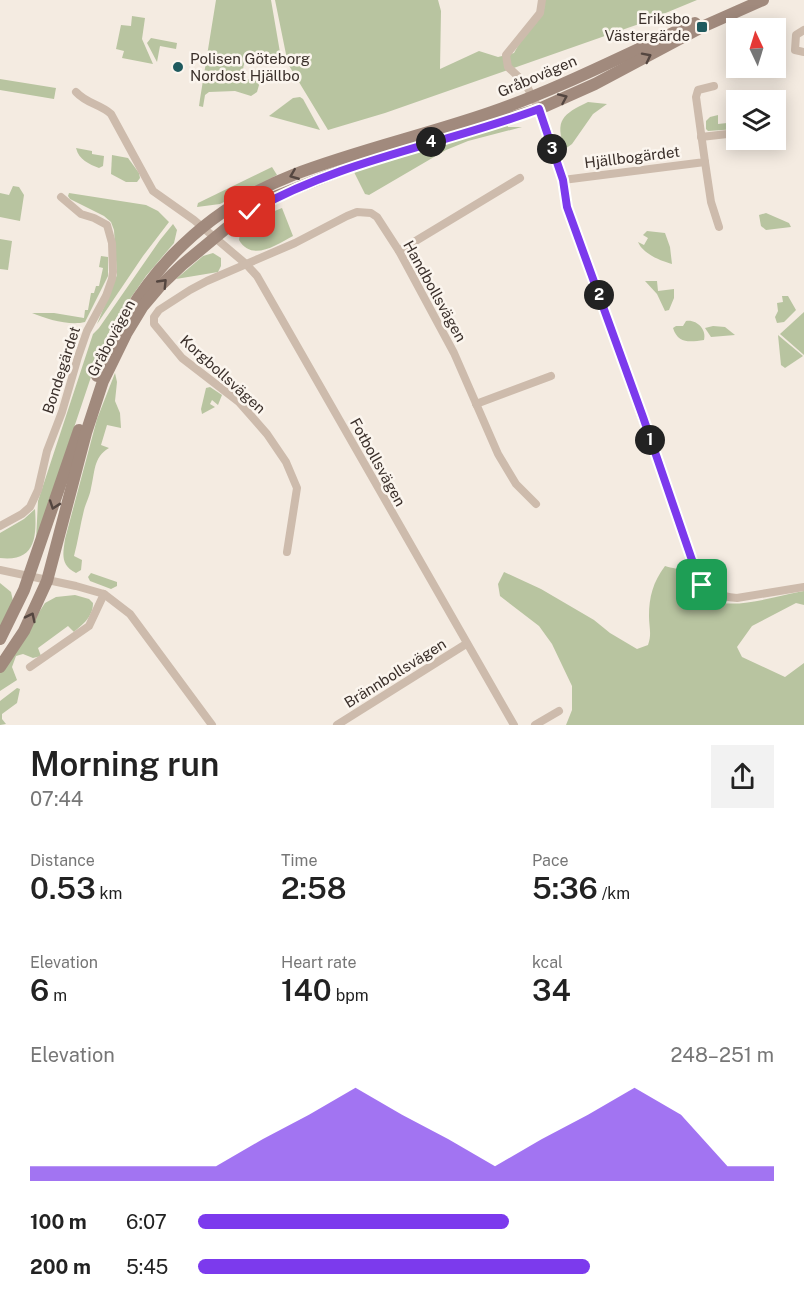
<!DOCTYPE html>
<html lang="en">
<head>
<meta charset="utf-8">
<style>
	body { margin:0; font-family:"Public Sans",sans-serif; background:#f2f2f2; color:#222; height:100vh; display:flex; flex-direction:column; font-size:22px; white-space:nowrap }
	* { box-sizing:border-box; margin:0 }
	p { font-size:20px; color:#767676 }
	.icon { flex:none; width:33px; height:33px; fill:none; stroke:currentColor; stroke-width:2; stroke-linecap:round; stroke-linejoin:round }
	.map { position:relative; height:725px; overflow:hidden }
	.details { display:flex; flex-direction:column; background:#fff; flex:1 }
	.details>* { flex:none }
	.needle { width:39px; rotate:356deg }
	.fabs { position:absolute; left:726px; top:18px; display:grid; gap:12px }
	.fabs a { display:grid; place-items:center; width:60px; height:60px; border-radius:0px; background:#fff; box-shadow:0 3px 15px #0003; font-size:30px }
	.pin { position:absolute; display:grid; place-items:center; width:51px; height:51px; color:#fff; margin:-26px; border-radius:12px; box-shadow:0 3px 9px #0006 }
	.km { position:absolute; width:30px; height:30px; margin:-15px; border-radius:50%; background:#222; color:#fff; font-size:16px; line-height:30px; text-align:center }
	.round { display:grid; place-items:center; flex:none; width:63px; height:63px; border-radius:0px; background:#f2f2f2 }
	.head { display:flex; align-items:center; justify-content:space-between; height:102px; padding:0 30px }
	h1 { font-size:33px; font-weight:600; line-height:45px }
	.figures { display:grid; grid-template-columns:repeat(3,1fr); gap:9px; height:102px; padding:6px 30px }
	.figures div { display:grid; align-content:center }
	.figures b { font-size:30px; font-weight:600 }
	.figures small { font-size:16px; font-weight:400 }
	.figures p { font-size:16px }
	.chart { height:168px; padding:12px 30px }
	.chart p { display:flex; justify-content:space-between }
	.chart svg { width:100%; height:108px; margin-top:6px; fill:#7c3aed; opacity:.7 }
	ul { padding:0 30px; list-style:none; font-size:20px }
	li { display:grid; grid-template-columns:96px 72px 1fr; align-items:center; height:45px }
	li i { height:15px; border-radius:8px; background:#7c3aed }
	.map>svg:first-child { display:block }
</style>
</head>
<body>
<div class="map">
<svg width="804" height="725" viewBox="0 0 804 725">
	<rect width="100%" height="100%" fill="#f4ebe1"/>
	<g fill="#b8c4a0">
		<path d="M216,0H271L282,64L272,63L262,54L248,57C243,64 241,71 246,79L257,81L259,85L257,92L251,96L235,91L209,92L205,95L203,107L199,106L200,99Z"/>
		<path d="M275,0H438L441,11L440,69L479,51L498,57L514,53L540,6L539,0H697L639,24L385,113L328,130L288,64Z"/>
		<path d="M132,16L145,18L142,39L153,64L122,58L124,51L116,49L121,25L131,26Z"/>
		<path d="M151,38L177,43L176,49L160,46L157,62L147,43Z"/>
		<path d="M0,79L56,88L54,99L0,90Z"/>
		<path d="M300,97L303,99L320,130L269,116L293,98Z"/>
		<path d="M588,102L607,104L593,114L572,144L565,149C554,120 563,114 588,102Z"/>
		<path d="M718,115V124L736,122V129L708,131L706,129V121L710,117Z"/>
		<path d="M507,124L508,127H522L468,141L446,150L369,195L365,194L354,172Z"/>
		<path d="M76,148L92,151V154L104,156L103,166L99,168C89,164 79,160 76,148Z"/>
		<path d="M112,155L128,158L139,173L140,178L137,182H126L111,174Z"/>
		<path d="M272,167L277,175L220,204L197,207L198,203Z"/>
		<path d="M13,186L19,187L24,195L20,221L0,217V193L9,195Z"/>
		<path d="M69,193L146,205L158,211L169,222L143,256L97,324L117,275L114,230L111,222L104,216L70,199L68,196Z"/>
		<path d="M282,208L293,236C276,245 252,262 239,240L241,227L243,224Z"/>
		<path d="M766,213L789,223L791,227L766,230L761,226L759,215Z"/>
		<path d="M173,224L177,230L174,243L146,276L125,306L113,323L96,362L36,541L38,501L93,334L99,328L160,240Z"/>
		<path d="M647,231L665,233L670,247L672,264C661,261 643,254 638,242L644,245L648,238L643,235Z"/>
		<path d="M0,239L12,241L8,270L0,269Z"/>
		<path d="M213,253L221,258V266L218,272L176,279L203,256Z"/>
		<path d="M101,256L108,257V276L85,322C70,326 46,319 32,313H54L84,318L85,310H88L91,293H94L96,286H99L103,268L99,267Z"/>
		<path d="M645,281H657L658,291L674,289V298L669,310L665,311L657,294Z"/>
		<path d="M782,296H788L796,310L784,322L777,323L775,317L778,311L777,303L783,302Z"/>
		<path d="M804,312V355L780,334Z"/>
		<path d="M686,321C696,319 707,329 704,340C690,342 678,344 673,328L676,326H683Z"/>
		<path d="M713,326L725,327L735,335L711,337L705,328Z"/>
		<path d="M778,335L803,356L785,368L781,365Z"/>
		<path d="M115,373L117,382L115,401L120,413L121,428L107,425L101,445L109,448C93,457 95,473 91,488C90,495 86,503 84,510C80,526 78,541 74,556L82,560L81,570L76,573C60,565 63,554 65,539L97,419Z"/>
		<path d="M210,387L222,395L218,405L212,400L210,404L215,407L202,414L201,409L206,388Z"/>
		<path d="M35,509C37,538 35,562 0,558V533L24,519Z"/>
		<path d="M665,566C671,568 682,569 687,573C694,578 697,590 704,596C726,614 778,595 804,591V605L796,603L752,626L737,647L742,657L785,677L804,663V725H566L572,710V686L552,644L539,626L500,596L498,584L504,572L541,589L594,620L610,633L637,649L648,645C652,634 649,627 649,616C649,597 653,582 665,566Z"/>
		<path d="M91,573L117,582V586L111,589L90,581L88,577Z"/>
		<path d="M0,583L11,592L13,601L0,629Z"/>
		<path d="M75,595L89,599L93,603C93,617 83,624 74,632L68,626L38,648L41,656L33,658L23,654L16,656L12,667L17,680L0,691V672L45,603L56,597Z"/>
		<path d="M17,688L20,689L17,703L2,714V719L6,724L0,725V701Z"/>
	</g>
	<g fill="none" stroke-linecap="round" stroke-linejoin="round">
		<g stroke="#cdbbac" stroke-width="8">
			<path d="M542,0L540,13L506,55L508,67L525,83L539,109L563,180L567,208L698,577C706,592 720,597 737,598L804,587"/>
			<path d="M804,30L796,35L795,50L804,52"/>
			<path d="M76,92C87,104 100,104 111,114L153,191L194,220L246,264L257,276L514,725"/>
			<path d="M776,128H777"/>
			<path d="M701,137L736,133"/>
			<path d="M705,162L711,202L719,227"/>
			<path d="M563,180L705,162L696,97L698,90L714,86"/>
			<path d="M399,251L520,178"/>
			<path d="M476,404L551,376"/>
			<path d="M0,526L22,514L30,507L38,490L47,451L62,412L78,357L87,331L106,296L112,279L113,272L112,243L107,225L94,218L81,214L61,197"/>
			<path d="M287,552L297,488L286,462L267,434L239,402L182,358L154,324V317L159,310L190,290L207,281L295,243L347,216L357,212L371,213L377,217L399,251L454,353L498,454L516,484L536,504"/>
			<path d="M0,570L76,586L104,594L130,614L212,725"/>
			<path d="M30,667L89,626L104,594"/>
			<path d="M337,725L466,644"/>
			<path d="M535,725L559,711"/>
		</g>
		<g stroke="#a18a7d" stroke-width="12">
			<path d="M97,376C134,283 198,212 293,175C358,150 426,135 492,112C561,88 628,53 695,23"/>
			<path d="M0,639L24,590L79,430"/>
			<path d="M0,667L24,631L47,581L86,433L103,381L126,334L143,306L160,286L182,265L229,226L277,196L352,166L539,109L595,84L702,27L763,0"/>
		</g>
	</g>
	<defs><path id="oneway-chevron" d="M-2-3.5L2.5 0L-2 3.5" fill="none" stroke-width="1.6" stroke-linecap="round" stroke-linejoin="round" transform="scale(1.5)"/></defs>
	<g stroke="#544640">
		<use href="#oneway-chevron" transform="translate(647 57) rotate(-27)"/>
		<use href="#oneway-chevron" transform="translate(563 98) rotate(-24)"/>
		<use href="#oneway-chevron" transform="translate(294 175) rotate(158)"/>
		<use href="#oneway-chevron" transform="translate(163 283) rotate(-46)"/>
		<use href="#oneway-chevron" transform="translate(54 505) rotate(109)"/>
		<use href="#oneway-chevron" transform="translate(31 617) rotate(-64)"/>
	</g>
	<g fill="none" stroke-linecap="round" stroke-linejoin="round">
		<g stroke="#fff" stroke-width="12">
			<path id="route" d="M250,212C340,160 442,145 539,109L563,180L567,207L643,417L692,560L702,585"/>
		</g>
		<use href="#route" stroke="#7c3aed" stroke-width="8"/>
	</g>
	<g fill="#1f5a5e" stroke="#fbf5ee" stroke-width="2">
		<rect x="696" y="21" width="12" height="12" rx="3"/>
		<circle cx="178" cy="67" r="6"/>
	</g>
	<g text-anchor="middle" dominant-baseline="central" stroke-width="5" stroke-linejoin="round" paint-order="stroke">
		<g font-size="15" fill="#3b302b" stroke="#fbf5ee" text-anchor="end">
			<text x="690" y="18">Eriksbo<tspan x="690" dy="17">Västergärde</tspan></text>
			<text x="190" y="58" text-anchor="start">Polisen Göteborg<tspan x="190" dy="17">Nordost Hjällbo</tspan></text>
		</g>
		<g font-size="15" fill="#3b302b" stroke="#fbf5ee">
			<text transform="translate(537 76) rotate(-23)">Gråbovägen</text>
			<text transform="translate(632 157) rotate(-7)">Hjällbogärdet</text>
			<text transform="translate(435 291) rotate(61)">Handbollsvägen</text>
			<text transform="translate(111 338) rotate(-62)">Gråbovägen</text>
			<text transform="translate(61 370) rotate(-72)">Bondegärdet</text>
			<text transform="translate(223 374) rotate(42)">Korgbollsvägen</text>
			<text transform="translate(378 462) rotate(61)">Fotbollsvägen</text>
			<text transform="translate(395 673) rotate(-32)">Brännbollsvägen</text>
		</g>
	</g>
</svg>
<div class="fabs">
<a><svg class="needle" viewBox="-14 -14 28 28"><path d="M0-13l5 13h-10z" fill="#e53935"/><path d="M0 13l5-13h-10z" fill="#767676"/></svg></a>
<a><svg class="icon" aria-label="layers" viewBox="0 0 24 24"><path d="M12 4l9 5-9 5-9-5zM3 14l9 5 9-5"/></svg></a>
</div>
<div class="pin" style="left:702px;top:585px;background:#1e9e55"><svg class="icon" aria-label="arrive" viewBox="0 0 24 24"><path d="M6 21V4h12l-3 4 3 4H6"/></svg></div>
<div class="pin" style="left:250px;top:212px;background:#d93025"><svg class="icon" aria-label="check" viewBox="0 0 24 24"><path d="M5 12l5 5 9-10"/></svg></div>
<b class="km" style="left:650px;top:440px">1</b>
<b class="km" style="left:599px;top:295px">2</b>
<b class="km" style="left:552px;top:149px">3</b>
<b class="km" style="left:431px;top:142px">4</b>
</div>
<section class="details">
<div class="head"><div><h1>Morning run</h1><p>07:44</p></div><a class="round"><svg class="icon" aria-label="share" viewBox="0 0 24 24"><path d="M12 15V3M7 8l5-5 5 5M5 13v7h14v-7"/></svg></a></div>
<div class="figures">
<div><p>Distance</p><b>0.53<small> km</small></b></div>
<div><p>Time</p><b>2:58</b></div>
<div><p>Pace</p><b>5:36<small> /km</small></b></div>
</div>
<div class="figures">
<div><p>Elevation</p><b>6<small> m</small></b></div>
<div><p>Heart rate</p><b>140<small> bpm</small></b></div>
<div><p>kcal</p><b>34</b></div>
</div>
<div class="chart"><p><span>Elevation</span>248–251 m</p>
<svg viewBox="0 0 160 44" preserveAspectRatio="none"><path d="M0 44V38L10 38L20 38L30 38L40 38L50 27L60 17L70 6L80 17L90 27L100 38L110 27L120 17L130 6L140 17L150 38L160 38V44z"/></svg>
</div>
<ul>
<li><b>100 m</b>6:07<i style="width:54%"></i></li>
<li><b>200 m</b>5:45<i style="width:68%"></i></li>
</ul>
</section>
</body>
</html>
